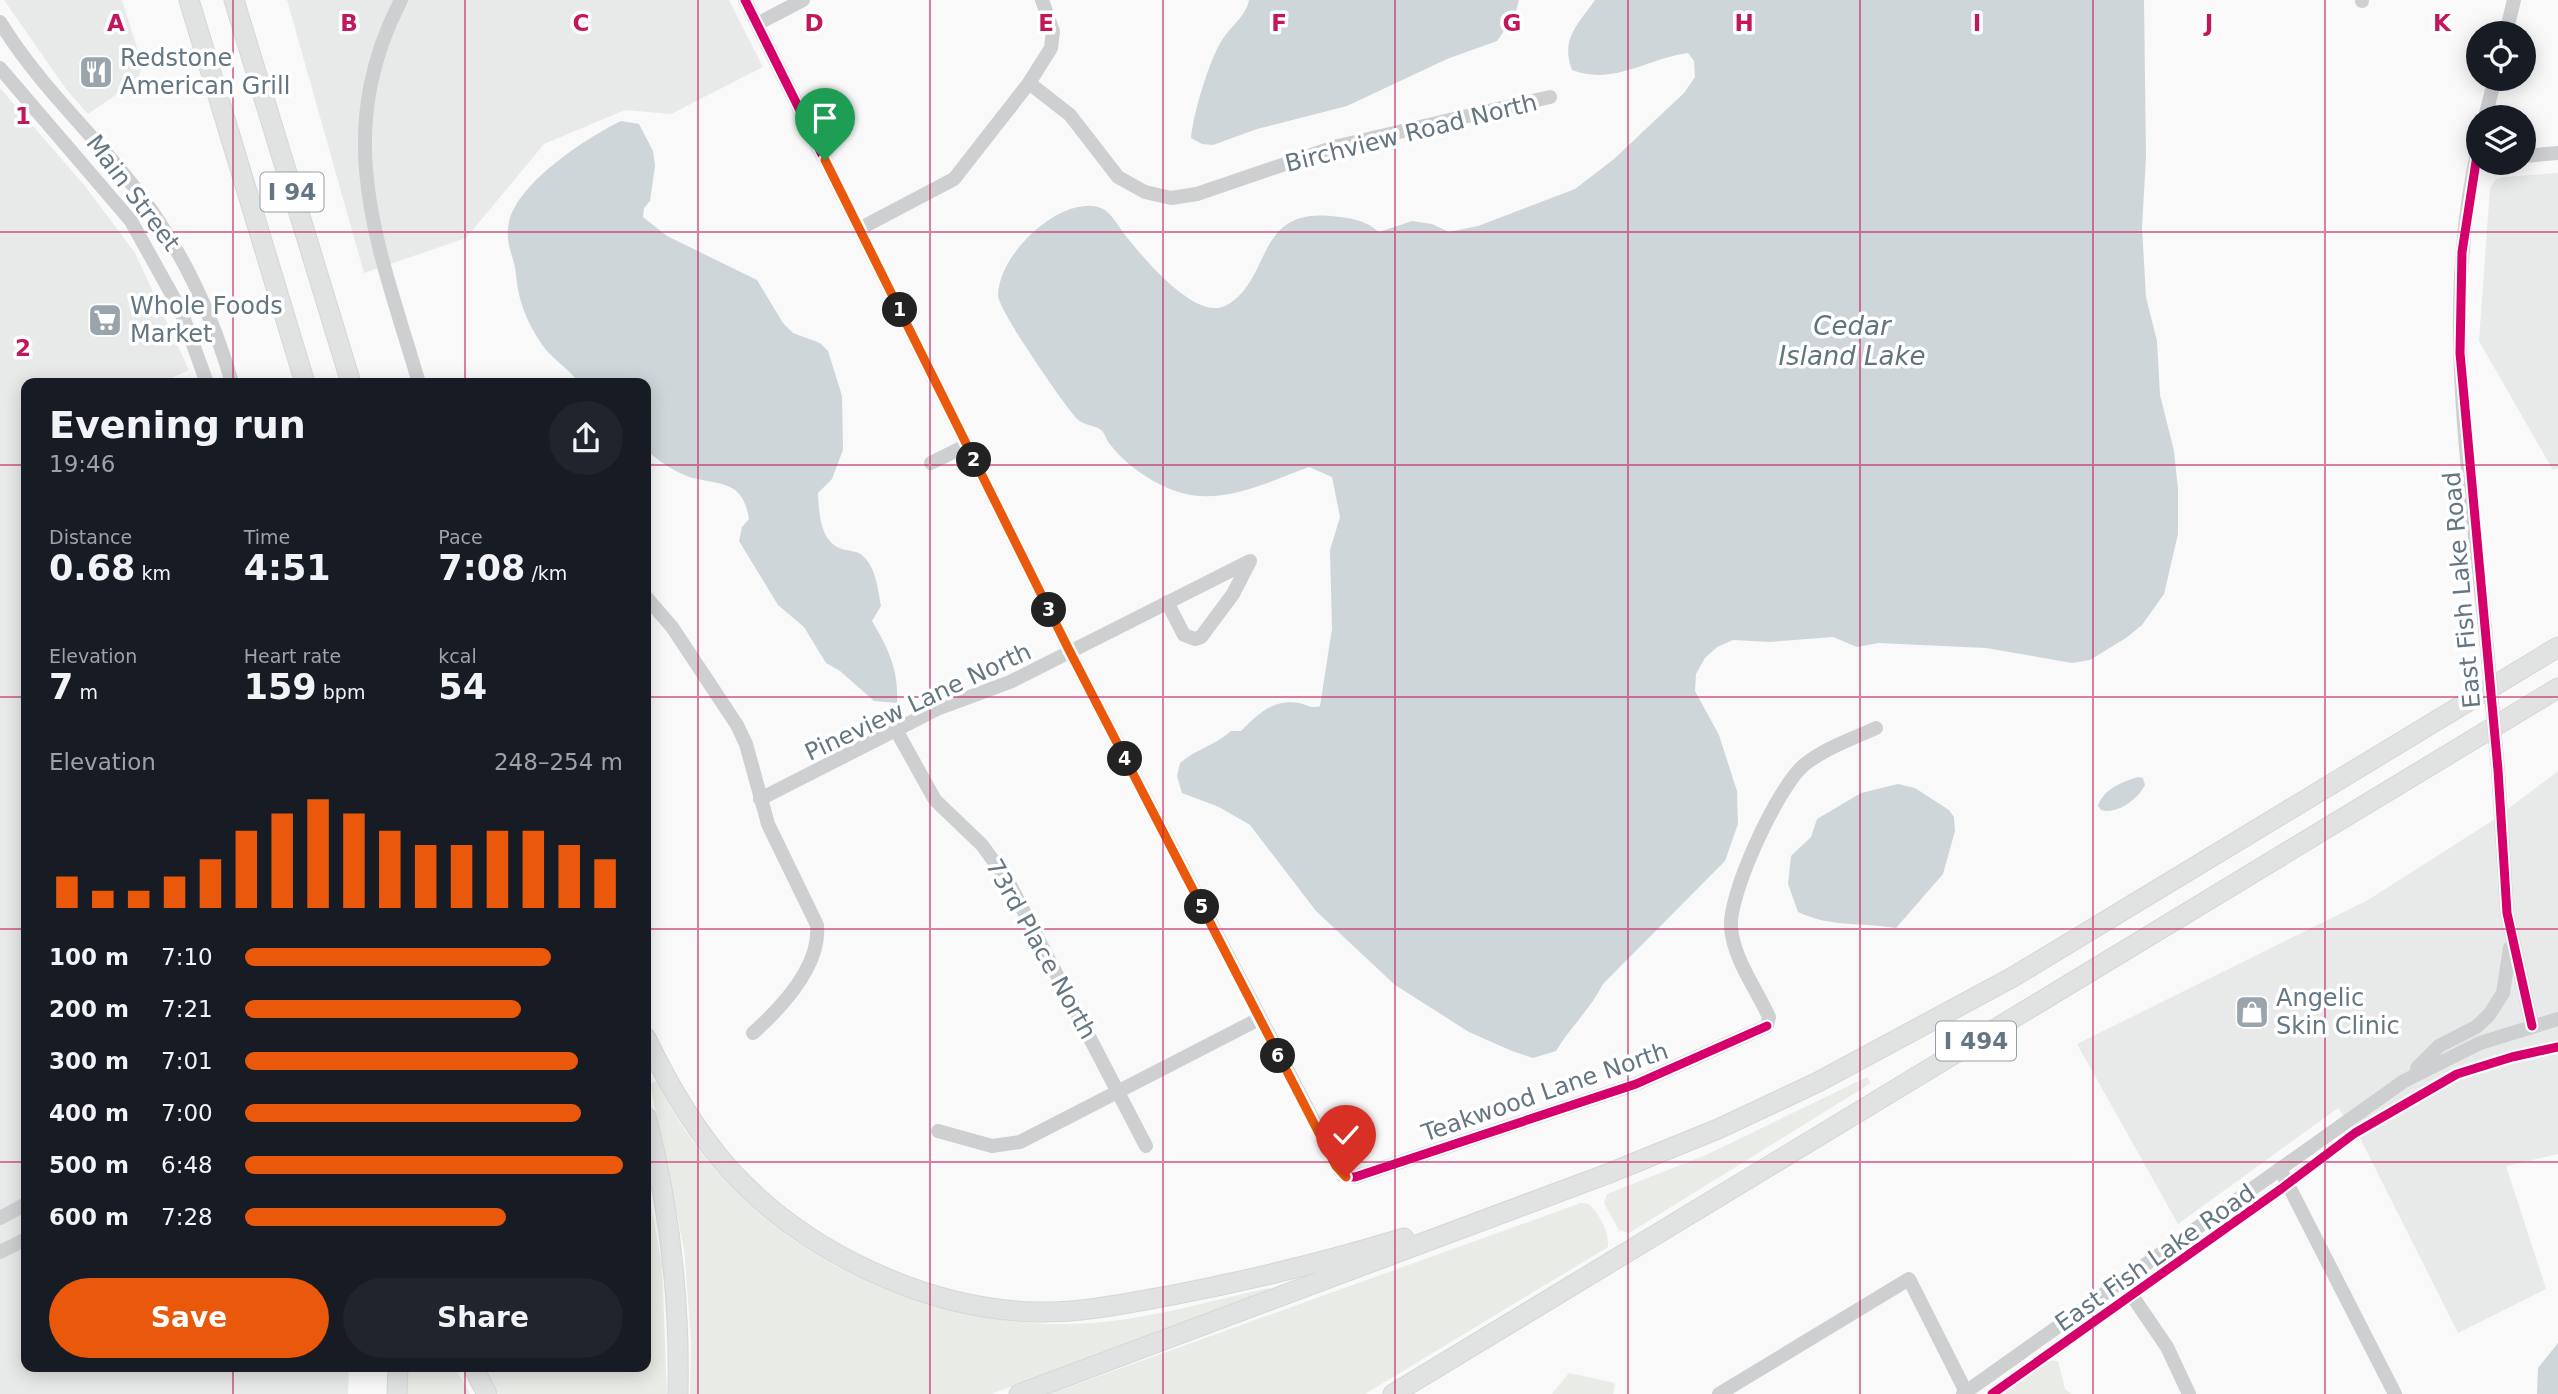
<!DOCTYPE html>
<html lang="en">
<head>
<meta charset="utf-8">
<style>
	body { margin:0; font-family:"DejaVu Sans",sans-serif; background:#20242c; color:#f1f3f6; height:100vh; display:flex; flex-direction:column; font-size:26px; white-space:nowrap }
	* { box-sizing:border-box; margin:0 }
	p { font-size:23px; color:#9ea1a6 }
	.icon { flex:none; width:38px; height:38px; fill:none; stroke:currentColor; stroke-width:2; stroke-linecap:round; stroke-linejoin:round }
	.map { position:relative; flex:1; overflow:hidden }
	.drawer { position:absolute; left:21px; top:378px; width:630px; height:994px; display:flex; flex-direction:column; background:#171b24; border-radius:14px; box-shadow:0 4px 18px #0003 }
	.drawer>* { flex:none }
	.controls { position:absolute; left:2466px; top:21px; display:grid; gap:14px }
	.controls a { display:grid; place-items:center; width:70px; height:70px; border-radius:50%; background:#171b24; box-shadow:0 4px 18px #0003; font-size:35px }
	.pin { position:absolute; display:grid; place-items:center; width:60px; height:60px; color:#fff; margin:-72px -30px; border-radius:50% 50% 50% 0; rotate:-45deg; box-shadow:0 0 7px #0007 }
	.pin .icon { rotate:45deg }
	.km { position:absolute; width:35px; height:35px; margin:-18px; border-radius:50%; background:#222; color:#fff; font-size:19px; line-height:35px; text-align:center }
	.round { display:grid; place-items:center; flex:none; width:74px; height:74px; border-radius:37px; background:#20242c }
	.overview { display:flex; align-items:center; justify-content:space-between; height:119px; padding:0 28px }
	h1 { font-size:38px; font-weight:600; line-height:52px }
	.figures { display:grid; grid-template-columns:repeat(3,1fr); gap:10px; height:119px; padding:7px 28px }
	.figures div { display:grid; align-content:center }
	.figures b { font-size:35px; font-weight:600 }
	.figures small { font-size:19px; font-weight:400 }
	.figures p { font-size:19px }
	.chart { height:196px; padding:14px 28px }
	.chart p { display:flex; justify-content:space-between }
	.chart svg { width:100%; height:126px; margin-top:7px; stroke:#ea580c; stroke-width:6 }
	.button { display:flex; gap:14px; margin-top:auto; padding:14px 28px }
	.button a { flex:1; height:80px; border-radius:42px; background:#ea580c; color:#fff; font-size:28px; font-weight:600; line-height:80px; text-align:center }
	.button a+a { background:#20242c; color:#f1f3f6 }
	ul { padding:0 28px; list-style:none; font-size:23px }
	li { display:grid; grid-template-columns:112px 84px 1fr; align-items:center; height:52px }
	li i { height:18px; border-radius:9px; background:#ea580c }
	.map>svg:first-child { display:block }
</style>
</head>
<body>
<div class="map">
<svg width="2558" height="1394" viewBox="0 0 2558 1394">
	<rect width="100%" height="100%" fill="#f9f9f9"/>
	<g fill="#e8e9e9">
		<path d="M4,0H122L142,64L138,80L88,114L66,89Z"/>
		<path d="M287,0H729L763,67L671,114L625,110L544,144L466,238L364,273Z"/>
		<path d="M0,88L85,186L135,253L189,370L161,383H26V1367H349L348,1394H0Z"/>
		<path d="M2558,173V468L2553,470L2479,341L2490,188L2496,179L2504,177Z"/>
		<path d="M2558,771V1154L2506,1166L2546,1289L2458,1333L2359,1136L2338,1108L2178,1224L2077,1044L2368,900L2492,821Z"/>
	</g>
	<g fill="#e8ebe6">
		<path d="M1867,1077L1871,1083L1629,1233L1619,1230L1604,1203L1607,1194L1708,1154Z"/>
		<path d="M656,1081C668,1101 678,1122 692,1140C778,1260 925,1326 1070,1324C1137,1323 1204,1302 1269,1288L1270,1292L991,1394H690L691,1339L684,1249L650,1084Z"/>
		<path d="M646,1179L662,1265L667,1394H499L483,1367H646Z"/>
		<path d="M1581,1203L1589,1204C1600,1215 1609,1232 1608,1247L1365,1394H1049Z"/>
		<path d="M2045,1360L2058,1361L2065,1389L2071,1394H1998Z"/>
		<path d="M406,1367H455L470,1394H405Z"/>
		<path d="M1569,1373L1615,1383L1613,1394H1552Z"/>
	</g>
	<g fill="#ced6d9">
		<path d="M1249,0H1519L1515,15L1497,41L1447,59L1347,106L1257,129L1213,145L1202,144L1191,138C1193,115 1209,60 1222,40C1231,26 1246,16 1249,0Z"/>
		<path d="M1595,0H2144L2146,157L2142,227L2146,297L2157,341L2160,395L2174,451L2178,489V534L2164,594L2142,625L2126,638L2090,660L2072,663L1986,648L1878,643L1857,647L1833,637L1770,642L1733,640L1717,647L1705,658L1696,674L1695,691L1719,735L1737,791L1738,824L1725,861L1603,984C1590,1010 1570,1027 1556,1051L1533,1058L1512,1051L1469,1032L1395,985L1316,911L1250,825L1219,807L1182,793L1177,776L1180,763C1196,749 1216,745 1231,731H1241C1258,714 1273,699 1299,703C1308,705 1311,709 1320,706L1332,629L1330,550L1340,517L1332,477L1309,467C1270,481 1224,505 1182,493C1156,486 1125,465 1109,443C1106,439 1105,433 1101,430C1094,425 1083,425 1077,419C1064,405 998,310 998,295C999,267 1024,237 1046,222C1060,211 1088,199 1105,210C1113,216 1119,227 1125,235C1143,257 1196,323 1227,305C1272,279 1255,209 1330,216C1350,218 1364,219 1379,232L1412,221L1432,224L1449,232L1478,226L1575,189L1614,159L1684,93L1695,77L1694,61L1688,53C1648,58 1614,86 1572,70C1560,39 1579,23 1595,0Z"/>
		<path d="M621,121L639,124L653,151L655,166L650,201L644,208L643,217L667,236L757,280L783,323L793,333L820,343L828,351L842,396L843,450L832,479L818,493C819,513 820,542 842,549C849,551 858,551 863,556C876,568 878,589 881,606L872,621C888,648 899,670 897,703L874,701L840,671L826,663L804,627L778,605L739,541L742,527L749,519C743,481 722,485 693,478C678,474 656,460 646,449V383H579C568,367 549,358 539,340C526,320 518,299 516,275C515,258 506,247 508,229C510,187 586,138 621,121Z"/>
		<path d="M2138,777L2143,778L2145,785C2138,799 2117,815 2101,810L2098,806C2103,789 2122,782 2138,777Z"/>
		<path d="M1898,784L1915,788L1949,810L1954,817L1955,831L1943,874L1896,928C1860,922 1833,928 1798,912L1788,884L1791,856L1811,837L1817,819L1861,793Z"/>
		<path d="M2558,1343V1394H2537L2538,1368Z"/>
	</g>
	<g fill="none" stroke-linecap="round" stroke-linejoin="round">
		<g stroke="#d5d6d6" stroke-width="21">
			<g id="highway">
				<path d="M189,0L305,383"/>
				<path d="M234,0L351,383"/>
				<path d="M646,1038C669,1086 695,1131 731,1171C806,1253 926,1309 1036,1312C1083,1313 1128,1303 1173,1295C1251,1280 1328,1261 1404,1238"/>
				<path d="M646,1117C670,1208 680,1301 678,1394"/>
				<path d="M473,1367L487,1394"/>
				<path d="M397,1394L398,1367"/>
				<path d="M1019,1394L1607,1174L1718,1129L1818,1082L2013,977L2558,647"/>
				<path d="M1393,1394L2558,688"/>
			</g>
		</g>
		<g stroke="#cecfd0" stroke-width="14">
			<path d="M401,0C330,137 379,247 419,383"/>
			<path d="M745,0L1069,650L1342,1175L1355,1177L1636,1084L1767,1026L1769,1017C1756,988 1734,960 1731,928C1728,894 1778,787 1804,765C1825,748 1852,739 1876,728"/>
			<path d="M2362,0V1"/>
			<path d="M0,22C33,76 77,119 118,167C172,230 209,303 232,383"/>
			<path d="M757,24L803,0"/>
			<path d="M2506,33L2514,0"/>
			<path d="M0,68L131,221L181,311L207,383"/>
			<path d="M1029,83L1070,115L1118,177L1145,192L1171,198L1197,194L1338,146L1550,97"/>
			<path d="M2485,117L2495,79"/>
			<path d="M2478,149C2440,313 2471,483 2487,648"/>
			<path d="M2524,156L2558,153"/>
			<path d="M859,229L954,179L1029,83L1051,48L1053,31L1042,0"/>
			<path d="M931,463L967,445"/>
			<path d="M646,597L672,627L737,725L746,744L768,824L817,925C821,966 782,1007 753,1033"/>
			<path d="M896,730L935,800L982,845L1008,881L1146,1146"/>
			<path d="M2498,770L2507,913L2532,1026"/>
			<path d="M760,799L937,709L1010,682L1250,561L1233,594L1201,637L1195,639L1184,635L1167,602"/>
			<path d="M2417,1068L2439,1046L2476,1027L2489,1015L2503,993L2510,948"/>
			<path d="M938,1131L992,1146L1020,1142L1259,1019"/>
			<path d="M2280,1169L2395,1394"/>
			<path d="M0,1218L26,1204"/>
			<path d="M0,1252L26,1239"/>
			<path d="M2122,1281L2167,1347L2189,1394"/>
			<path d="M1719,1394L1909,1279L1966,1392"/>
			<path d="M1963,1394L2404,1081L2480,1043L2558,1019"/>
		</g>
		<use href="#highway" stroke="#e1e2e2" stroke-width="19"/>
		<path stroke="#cecfd0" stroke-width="14" d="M2487,648L2498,770"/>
		<g stroke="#fff" stroke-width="13">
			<g id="cycleway">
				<path d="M745,0L1069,650L1338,1172L1347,1177H1355L1636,1084L1767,1026"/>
				<path d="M2478,149L2462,252L2460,353L2498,770L2507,913L2532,1026"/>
				<path d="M1992,1394L2281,1189L2355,1133L2457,1074L2512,1057L2558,1047"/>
			</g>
		</g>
		<use href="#cycleway" stroke="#d6006c" stroke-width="9"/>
	</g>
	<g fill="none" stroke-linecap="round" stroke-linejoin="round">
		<g stroke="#fff" stroke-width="14">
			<path id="route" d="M825,160L1069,650L1336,1166L1346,1177"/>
		</g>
		<use href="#route" stroke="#ea580c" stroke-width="9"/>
	</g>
	<path fill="none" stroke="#c2185b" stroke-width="2" stroke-opacity="0.55" d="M233,0V383M465,0V383M698,0V1394M930,0V1394M1163,0V1394M1395,0V1394M1628,0V1394M1860,0V1394M2093,0V1394M2325,0V1394M0,232H2558M0,465H26M646,465H2558M0,697H26M646,697H2558M0,929H26M646,929H2558M0,1162H26M646,1162H2558M233,1367V1394M465,1367V1394"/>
	<defs>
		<g id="restaurant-square" transform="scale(1.75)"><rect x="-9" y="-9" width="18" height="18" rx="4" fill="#99a4ac" stroke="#fff"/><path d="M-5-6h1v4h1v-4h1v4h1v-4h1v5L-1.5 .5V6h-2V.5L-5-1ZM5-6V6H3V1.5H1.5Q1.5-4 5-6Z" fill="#fff"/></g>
		<g id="supermarket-square" transform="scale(1.75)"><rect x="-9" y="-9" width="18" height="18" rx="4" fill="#99a4ac" stroke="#fff"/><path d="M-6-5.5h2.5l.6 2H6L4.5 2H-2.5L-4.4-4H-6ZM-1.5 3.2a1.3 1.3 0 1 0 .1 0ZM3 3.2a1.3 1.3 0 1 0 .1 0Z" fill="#fff"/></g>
		<g id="shop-square" transform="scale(1.75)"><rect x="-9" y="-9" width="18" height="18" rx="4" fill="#99a4ac" stroke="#fff"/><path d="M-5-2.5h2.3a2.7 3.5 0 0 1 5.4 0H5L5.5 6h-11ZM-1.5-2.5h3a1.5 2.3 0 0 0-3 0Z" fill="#fff"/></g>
	</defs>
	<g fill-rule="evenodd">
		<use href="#restaurant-square" x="96" y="72"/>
		<use href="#supermarket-square" x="105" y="320"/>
		<use href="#shop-square" x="2252" y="1012"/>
	</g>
	<g text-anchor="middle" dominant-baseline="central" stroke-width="7" stroke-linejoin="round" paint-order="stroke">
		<g fill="#fff" stroke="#939fa8" stroke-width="2">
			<rect x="260.5" y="172.5" width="63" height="39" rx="5"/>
			<rect x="1936" y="1021.5" width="80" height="39" rx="5"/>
		</g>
		<g font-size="23" font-weight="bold" fill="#657683">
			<text x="292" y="192">I 94</text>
			<text x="1976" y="1041">I 494</text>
		</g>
		<g font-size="24" fill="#657683" stroke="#fff" text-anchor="start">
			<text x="120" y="58">Redstone<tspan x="120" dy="28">American Grill</tspan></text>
			<text x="130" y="306">Whole Foods<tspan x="130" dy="28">Market</tspan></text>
			<text x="2276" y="998">Angelic<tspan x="2276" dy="28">Skin Clinic</tspan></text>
		</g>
		<g font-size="24" fill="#657683" stroke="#fff">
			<text transform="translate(1411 133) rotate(-14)">Birchview Road North</text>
			<text transform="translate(133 193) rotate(53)">Main Street</text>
			<text transform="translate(2462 590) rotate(-95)">East Fish Lake Road</text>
			<text transform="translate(918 702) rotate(-25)">Pineview Lane North</text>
			<text transform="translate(1041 949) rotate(61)">73rd Place North</text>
			<text transform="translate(1545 1092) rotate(-19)">Teakwood Lane North</text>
			<text transform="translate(2155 1258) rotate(-35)">East Fish Lake Road</text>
		</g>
		<g font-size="26" font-style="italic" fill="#60757c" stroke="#fff">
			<text x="1852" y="326">Cedar<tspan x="1852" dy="30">Island Lake</tspan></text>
		</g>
	</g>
	<g font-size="23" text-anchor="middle" font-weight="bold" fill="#c2185b" stroke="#fff" stroke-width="7" stroke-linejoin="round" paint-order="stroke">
		<text x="116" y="31">A</text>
		<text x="349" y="31">B</text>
		<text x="581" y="31">C</text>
		<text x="814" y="31">D</text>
		<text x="1046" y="31">E</text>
		<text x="1279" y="31">F</text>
		<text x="1512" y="31">G</text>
		<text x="1744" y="31">H</text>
		<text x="1977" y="31">I</text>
		<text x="2209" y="31">J</text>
		<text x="2442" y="31">K</text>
		<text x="23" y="124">1</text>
		<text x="23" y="356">2</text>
	</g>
</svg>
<div class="controls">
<a><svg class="icon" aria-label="locate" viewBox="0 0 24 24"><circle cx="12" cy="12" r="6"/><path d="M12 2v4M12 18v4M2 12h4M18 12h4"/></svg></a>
<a><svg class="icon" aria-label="layers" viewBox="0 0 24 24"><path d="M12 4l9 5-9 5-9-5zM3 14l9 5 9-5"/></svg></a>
</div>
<div class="pin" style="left:825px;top:160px;background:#1e9e55"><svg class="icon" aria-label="arrive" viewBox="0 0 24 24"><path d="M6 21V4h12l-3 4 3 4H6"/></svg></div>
<div class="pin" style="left:1346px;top:1177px;background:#d93025"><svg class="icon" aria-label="check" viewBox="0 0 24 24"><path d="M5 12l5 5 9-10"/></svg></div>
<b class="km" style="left:900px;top:310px">1</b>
<b class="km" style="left:974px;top:460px">2</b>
<b class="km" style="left:1049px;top:610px">3</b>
<b class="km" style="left:1125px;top:759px">4</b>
<b class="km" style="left:1202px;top:907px">5</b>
<b class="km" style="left:1278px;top:1056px">6</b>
<section class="drawer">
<div class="overview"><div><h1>Evening run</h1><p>19:46</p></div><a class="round"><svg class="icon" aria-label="share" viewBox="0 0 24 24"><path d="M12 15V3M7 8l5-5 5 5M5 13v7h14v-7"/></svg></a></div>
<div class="figures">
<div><p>Distance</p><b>0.68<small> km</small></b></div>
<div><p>Time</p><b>4:51</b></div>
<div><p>Pace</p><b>7:08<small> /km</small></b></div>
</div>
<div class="figures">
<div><p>Elevation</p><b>7<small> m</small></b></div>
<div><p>Heart rate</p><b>159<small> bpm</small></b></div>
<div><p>kcal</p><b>54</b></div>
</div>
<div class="chart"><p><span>Elevation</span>248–254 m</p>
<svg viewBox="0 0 160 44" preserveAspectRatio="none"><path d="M5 44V33M15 44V38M25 44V38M35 44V33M45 44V27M55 44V17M65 44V11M75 44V6M85 44V11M95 44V17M105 44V22M115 44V22M125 44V17M135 44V17M145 44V22M155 44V27"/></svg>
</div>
<ul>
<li><b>100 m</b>7:10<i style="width:81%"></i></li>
<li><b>200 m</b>7:21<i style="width:73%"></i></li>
<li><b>300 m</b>7:01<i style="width:88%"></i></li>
<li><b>400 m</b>7:00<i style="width:89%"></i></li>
<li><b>500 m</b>6:48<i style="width:100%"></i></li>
<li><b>600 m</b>7:28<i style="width:69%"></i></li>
</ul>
<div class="button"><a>Save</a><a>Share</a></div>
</section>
</div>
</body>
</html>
